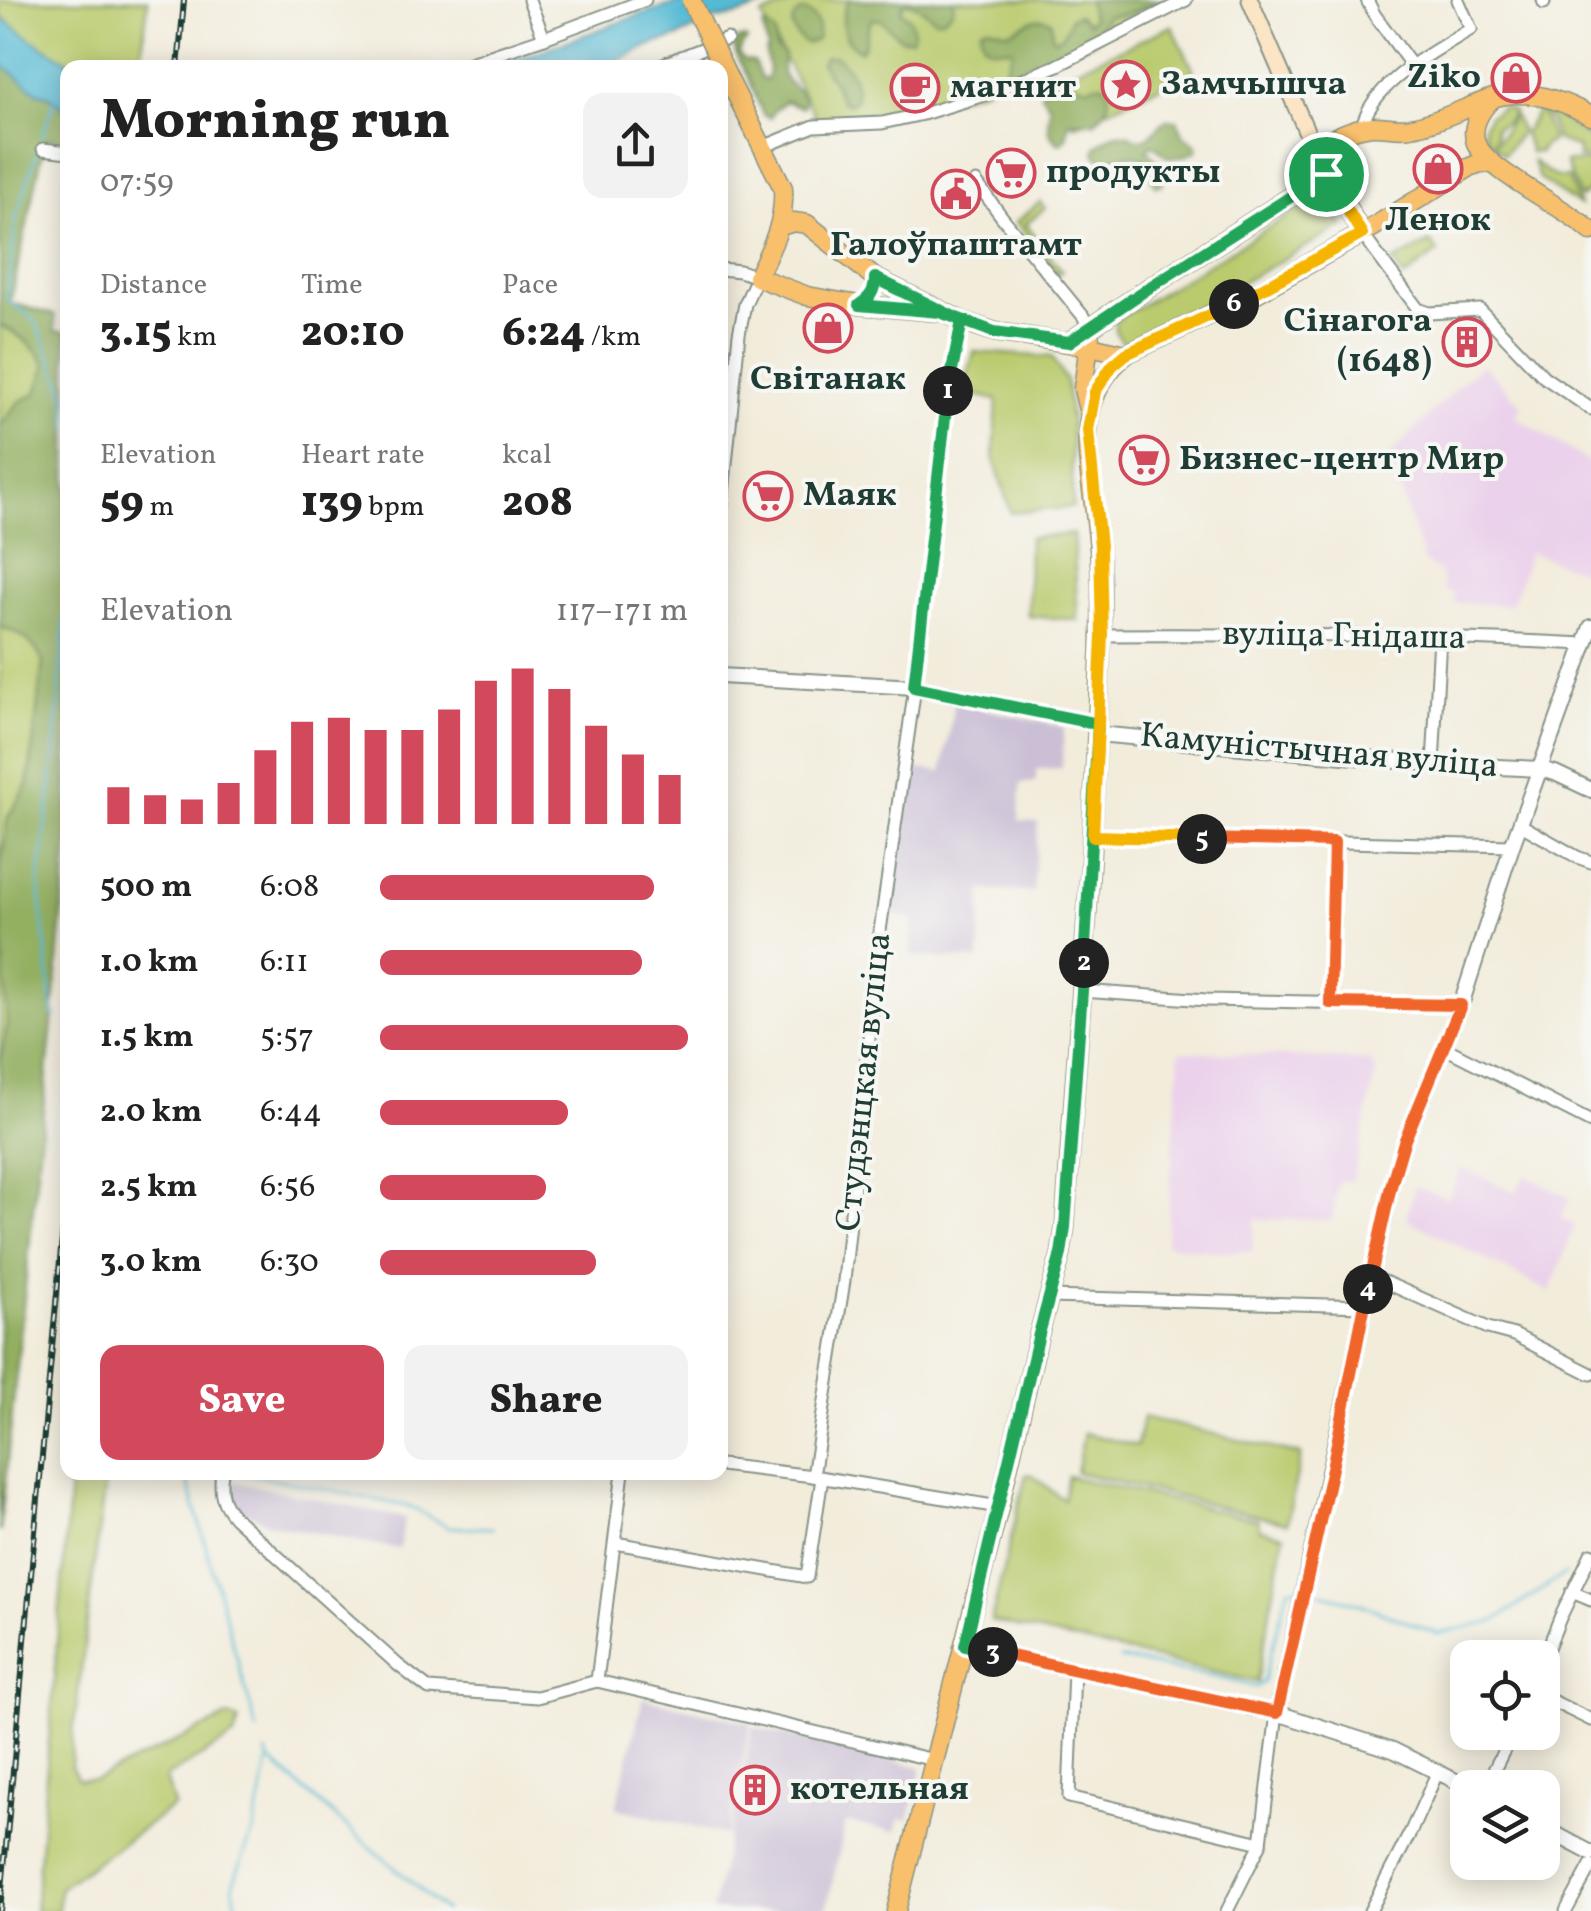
<!DOCTYPE html>
<html lang="en">
<head>
<meta charset="utf-8">
<style>
	body { margin:0; font-family:Vollkorn,serif; background:#f2f2f2; color:#222; height:100vh; display:flex; flex-direction:column; font-size:38px; white-space:nowrap }
	* { box-sizing:border-box; margin:0 }
	p { font-size:32px; color:#767676 }
	.icon { flex:none; width:55px; height:55px; fill:none; stroke:currentColor; stroke-width:2; stroke-linecap:round; stroke-linejoin:round }
	.map { position:relative; flex:1; overflow:hidden }
	.details { position:absolute; left:60px; top:60px; width:668px; height:1420px; display:flex; flex-direction:column; background:#fff; border-radius:20px; box-shadow:0 5px 25px #0003 }
	.details>* { flex:none }
	.buttons { position:absolute; left:1450px; top:1640px; display:grid; gap:20px }
	.buttons a { display:grid; place-items:center; width:110px; height:110px; border-radius:20px; background:#fff; box-shadow:0 5px 25px #0003; font-size:50px }
	.pin { position:absolute; display:grid; place-items:center; width:85px; height:85px; color:#fff; margin:-42px; border:5px solid #fff; border-radius:50%; box-shadow:0 2px 10px #0007 }
	.km { position:absolute; width:50px; height:50px; margin:-25px; border-radius:50%; background:#222; color:#fff; font-size:28px; line-height:50px; text-align:center }
	.round { display:grid; place-items:center; flex:none; width:105px; height:105px; border-radius:20px; background:#f2f2f2 }
	.overview { display:flex; align-items:center; justify-content:space-between; height:170px; padding:0 40px }
	h1 { font-size:55px; font-weight:800; line-height:75px }
	.stats { display:grid; grid-template-columns:repeat(3,1fr); gap:15px; height:170px; padding:10px 40px }
	.stats div { display:grid; align-content:center }
	.stats b { font-size:42px; font-weight:800 }
	.stats small { font-size:28px; font-weight:400 }
	.stats p { font-size:28px }
	.chart { height:280px; padding:20px 40px }
	.chart p { display:flex; justify-content:space-between }
	.chart svg { width:100%; height:180px; margin-top:10px; stroke:#d1495b; stroke-width:6 }
	.action { display:flex; gap:20px; margin-top:auto; padding:20px 40px }
	.action a { flex:1; height:115px; border-radius:20px; background:#d1495b; color:#fff; font-size:40px; font-weight:800; line-height:115px; text-align:center }
	.action a+a { background:#f2f2f2; color:#222 }
	ul { padding:0 40px; list-style:none; font-size:32px }
	li { display:grid; grid-template-columns:160px 120px 1fr; align-items:center; height:75px }
	li i { height:25px; border-radius:12px; background:#d1495b }
	.map>svg:first-child { display:block }
</style>
</head>
<body>
<div class="map">
<svg width="1591" height="1911" viewBox="0 0 1591 1911">
	<rect width="100%" height="100%" fill="#f6f6f2"/>
	<filter id="ink" filterUnits="userSpaceOnUse"><feTurbulence type="fractalNoise" baseFrequency=".01" numOctaves="2"/><feDisplacementMap in="SourceGraphic" scale="20" xChannelSelector="R" yChannelSelector="G"/><feConvolveMatrix kernelMatrix="1 2 1 2 8 2 1 2 1" color-interpolation-filters="sRGB"/></filter>
	<filter id="wash" filterUnits="userSpaceOnUse"><feTurbulence type="fractalNoise" baseFrequency=".0048" numOctaves="4" result="noise"/><feDisplacementMap in="SourceGraphic" scale="40" xChannelSelector="R" yChannelSelector="G"/><feGaussianBlur stdDeviation="2.25" result="paint"/><feColorMatrix in="noise" values="0 0 0 0 0 0 0 0 0 0 0 0 0 0 0 0 0 1.4 0 .05"/><feComposite in="paint" operator="in"/></filter>
	<g filter="url(#wash)">
		<rect width="100%" height="100%" fill="#f2ecdb"/>
		<g fill="#ebd1eb">
			<path d="M1483,365L1522,405L1516,417L1591,463V574L1529,552L1515,597L1509,605L1453,603L1454,593L1445,591L1440,572L1424,561L1389,456L1465,379Z"/>
			<path d="M1180,1051L1369,1061L1376,1071L1361,1142L1352,1180L1338,1182L1332,1220L1255,1219L1252,1251L1222,1252L1166,1245Z"/>
			<path d="M1461,1168L1516,1192L1525,1176L1570,1198L1561,1217L1575,1225L1550,1292L1406,1219L1415,1187L1448,1198Z"/>
		</g>
		<g fill="#cbbfd5">
			<path d="M954,703L1064,727L1062,768L1037,769L1035,782L1021,783L1019,821L1038,822L1033,892L982,890L979,960L916,957L911,953L913,928L912,919L891,915L908,768L942,772Z"/>
			<path d="M235,1482L405,1518L399,1549L270,1524L230,1504Z"/>
			<path d="M643,1698L751,1723L727,1835L616,1808Z"/>
			<path d="M753,1727L922,1767L909,1820L900,1818L896,1832L846,1822L826,1911H712Z"/>
		</g>
		<g fill="#bacb6e" stroke="#6c8451" stroke-width="2.5">
			<path d="M0,0H148L140,67H78L33,41L0,16Z"/>
			<path d="M801,0H1164L979,91L872,119L817,120L762,16Z"/>
			<path d="M1172,26L1194,71L1074,125L1054,79Z"/>
			<path d="M1503,107L1513,111L1506,123L1495,127L1496,137L1491,145L1487,141L1483,126L1489,116Z"/>
			<path d="M1539,108L1553,140L1542,147L1540,152H1530L1524,133Z"/>
			<path d="M1546,108L1591,140V158H1578V148L1557,140L1550,121L1542,111Z"/>
			<path d="M1514,115L1521,133L1504,154L1494,146Z"/>
			<path d="M1533,161C1543,169 1554,181 1568,177L1579,205L1539,179Z"/>
			<path d="M1565,162H1591V190L1580,198Z"/>
			<path d="M1324,194L1343,226L1131,344L1122,342L1115,331V321Z"/>
			<path d="M1040,202L1045,208L1026,224L1062,271L1057,274L1016,222Z"/>
			<path d="M1430,242L1438,252L1404,278L1393,262Z"/>
			<path d="M0,325C20,334 35,347 47,365L37,393L19,402L0,426Z"/>
			<path d="M974,352L1052,357L1066,381L1071,424L1073,507L1011,513L994,459L997,400L963,392Z"/>
			<path d="M1073,534L1078,620L1028,616L1029,538Z"/>
			<path d="M0,627C23,634 32,640 43,662L28,785L8,817L0,874L7,1026L0,1066Z"/>
			<path d="M1143,1417L1301,1455L1287,1523L1076,1472L1084,1433L1137,1446Z"/>
			<path d="M71,1473H106L73,1734L71,1767L78,1779L95,1780L229,1716L239,1720L234,1737L166,1777L174,1806L60,1888L58,1911H35Z"/>
			<path d="M1031,1474L1063,1500L1068,1476L1258,1520L1259,1529L1284,1535L1257,1682L991,1621L1026,1475Z"/>
		</g>
		<g fill="#93af61" stroke="#59764a" stroke-width="2.5">
			<path d="M849,0H954L953,10L943,19H935C924,11 916,0 903,4L901,12L910,18L914,32L911,39H901L881,20L872,19C865,31 868,40 861,51C841,42 839,17 849,0Z"/>
			<path d="M1088,0H1163L1126,14L1107,16L1101,24L1099,36L1091,43L1071,50L1011,79L1006,78L1003,74L1013,51L1011,48C995,50 980,50 981,29L987,26L1008,32C1024,27 1033,13 1051,21L1052,36L1055,39L1063,35L1071,17L1078,15L1088,23L1092,19Z"/>
			<path d="M804,11C818,16 820,27 817,40L807,44C793,37 784,17 804,11Z"/>
			<path d="M765,26L775,33L776,49L784,54C784,59 782,65 782,71C784,86 803,85 804,105L801,107L785,101L775,110L770,118L763,115L746,73L737,58L734,45L737,40L744,38L747,40L742,45L739,54L744,60L754,62L761,78L767,79L769,70L766,53L768,48L763,28Z"/>
			<path d="M836,56C851,69 857,80 856,100L851,103H843C837,96 837,87 832,80C828,73 824,71 821,63L825,57Z"/>
			<path d="M0,63L38,93L48,95L68,112L67,141L47,139L41,160L10,303L55,315V331L67,332L68,848L56,986L0,1532V1066L7,1026L0,874L8,817L28,785L43,662C32,640 23,634 0,627V426L19,402L37,393L46,365C35,347 20,334 0,325Z"/>
			<path d="M1072,82L1087,87L1096,84H1104C1114,99 1107,111 1094,122L1069,121L1066,139L1061,143C1044,136 1048,121 1050,106L1041,94L1042,89Z"/>
			<path d="M1167,120H1177L1184,136L1197,145V151C1190,155 1177,159 1169,157C1160,154 1162,148 1151,145L1147,150L1165,171L1162,185L1155,186L1143,158C1129,152 1117,158 1103,161L1095,154L1096,147C1104,139 1114,132 1125,134C1134,135 1132,139 1141,139C1152,138 1158,124 1167,120Z"/>
		</g>
		<g fill="#55bad4" stroke="#3a7c84" stroke-width="2.5">
			<path d="M690,0H780L736,16L717,19L676,38L653,44L605,67L494,68L650,11Z"/>
			<path d="M0,16L34,41L78,67L68,68L67,111L48,95L38,93L0,63Z"/>
		</g>
		<g fill="none" stroke-linecap="round" stroke-linejoin="round">
			<g stroke="#55bad4" stroke-width="2.5">
				<path d="M41,138L54,102"/>
				<path d="M36,154L16,218L7,299L36,322L65,392L68,430"/>
				<path d="M56,1016L53,1015L39,884L55,754L68,569"/>
				<path d="M185,1472L257,1730"/>
				<path d="M242,1472L411,1507L448,1527L493,1528"/>
				<path d="M1319,1593L1358,1603L1438,1634L1493,1622L1565,1574"/>
				<path d="M1120,1659L1214,1677L1256,1687L1263,1682L1288,1589L1297,1587"/>
				<path d="M266,1753L269,1760L445,1911"/>
				<path d="M237,1911L233,1884L254,1829L268,1763"/>
			</g>
		</g>
	</g>
	<g filter="url(#ink)">
		<g fill="none" stroke-linecap="round" stroke-linejoin="round">
			<g stroke="#889488" stroke-width="15">
				<g id="minor">
					<path d="M529,0L544,38"/>
					<path d="M1367,0L1374,14L1412,66"/>
					<path d="M1543,0L1544,3"/>
					<path d="M455,68L544,38L645,0"/>
					<path d="M653,68L727,39"/>
					<path d="M1362,127C1372,82 1434,52 1471,29L1458,0"/>
					<path d="M763,147L814,126L882,123L923,114L984,95L1056,66L1186,0"/>
					<path d="M43,149L68,152"/>
					<path d="M976,182L1002,217L1083,316L1090,329"/>
					<path d="M1362,234L1418,309L1429,313L1480,310L1544,377L1591,409"/>
					<path d="M720,269L740,271L757,277L745,304L739,334L720,524"/>
					<path d="M1102,635C1264,634 1424,636 1585,644"/>
					<path d="M1433,764L1440,637"/>
					<path d="M1521,825L1577,857L1591,862"/>
					<path d="M1093,836L1512,846"/>
					<path d="M1082,991L1207,1000L1461,1005"/>
					<path d="M1330,1003L1334,842"/>
					<path d="M1443,1047L1591,1122"/>
					<path d="M1371,1276L1488,1328L1514,1335L1591,1374"/>
					<path d="M1049,1297L1365,1306"/>
					<path d="M720,1465L813,1476L999,1507"/>
					<path d="M222,1472C219,1492 222,1504 235,1518L398,1665L429,1689L537,1697L597,1681"/>
					<path d="M623,1472L597,1681L934,1760"/>
					<path d="M813,1476L844,1281L880,931L915,687L947,397L962,321"/>
					<path d="M615,1543L807,1577L822,1478"/>
					<path d="M1572,1592L1591,1600"/>
					<path d="M1542,1663L1560,1618L1591,1554"/>
					<path d="M1074,1670L1069,1797L1261,1843"/>
					<path d="M1542,1696L1591,1720"/>
					<path d="M1485,1788L1513,1732"/>
					<path d="M1227,1911L1261,1843L1277,1713"/>
					<path d="M1370,1911L1411,1831L1438,1771"/>
					<path d="M1566,1911L1591,1865"/>
				</g>
			</g>
			<g stroke="#889488" stroke-width="18">
				<g id="tertiary">
					<path d="M720,676L915,687L1098,724"/>
					<path d="M1097,734L1433,764L1540,769L1555,773L1591,790"/>
					<path d="M965,1646L1277,1713L1393,1750L1470,1788"/>
					<path d="M1277,1713L1391,1186L1404,1142L1461,1005L1512,846L1591,627"/>
					<path d="M1542,1827L1591,1853"/>
				</g>
			</g>
			<g stroke="#889488" stroke-width="19">
				<path id="secondary" d="M1250,0L1314,149"/>
			</g>
			<g stroke="#889488" stroke-width="21">
				<g id="primary">
					<path d="M729,80L783,188C785,224 772,246 757,277L807,296L859,305L940,312"/>
					<path d="M1491,100C1480,110 1470,128 1476,143C1489,173 1565,206 1591,231"/>
					<path d="M781,226L794,222L807,224L875,278L962,321L995,332L1090,346L1126,354"/>
					<path d="M1362,234L1314,149C1331,139 1351,128 1372,126C1385,125 1398,130 1411,127C1440,122 1465,107 1493,98C1526,87 1562,100 1591,116"/>
					<path d="M1069,342L1150,287L1326,174"/>
					<path d="M1088,410L1083,389L1090,337"/>
					<path d="M896,1911L999,1507L1039,1334L1061,1254L1065,1227C1075,1068 1090,909 1096,749C1099,675 1106,602 1097,529C1090,463 1069,399 1128,353L1251,296L1362,234L1470,167L1480,163L1493,164"/>
				</g>
			</g>
			<use href="#minor" stroke="#fff" stroke-width="11"/>
			<use href="#tertiary" stroke="#fff" stroke-width="14"/>
			<use href="#secondary" stroke="#fce5c4" stroke-width="15"/>
			<use href="#primary" stroke="#f8bf6c" stroke-width="18"/>
			<g stroke="#1f3d34" stroke-width="6">
				<g id="rail">
					<path d="M178,68L184,0"/>
					<path d="M0,1911L68,1174"/>
				</g>
			</g>
			<use href="#rail" stroke="#f6f6f2" stroke-width="2.5" stroke-dasharray="8" stroke-linecap="butt"/>
			<g stroke="#889488" stroke-width="21" stroke-linecap="butt">
				<path id="primary-bridge" d="M691,0L729,80"/>
			</g>
			<use href="#primary-bridge" stroke="#f8bf6c" stroke-width="18"/>
		</g>
	</g>
	<g fill="none" stroke-linecap="round" stroke-linejoin="round" filter="url(#ink)">
		<g stroke="#fff" stroke-width="20">
			<path id="split-1" d="M948,391L962,321L875,278C875,291 870,298 859,305L940,312L994,332L1069,342L1150,287L1326,174"/>
		</g>
		<g stroke="#fff" stroke-width="20">
			<path id="split-2" d="M948,391L914,687L1098,724L1084,963"/>
		</g>
		<g stroke="#fff" stroke-width="20">
			<path id="split-3" d="M993,1652L965,1646L1039,1334L1061,1254L1065,1227L1084,963"/>
		</g>
		<g stroke="#fff" stroke-width="20">
			<path id="split-4" d="M993,1652L1277,1713L1332,1468L1368,1289"/>
		</g>
		<g stroke="#fff" stroke-width="20">
			<path id="split-5" d="M1202,839L1334,842L1330,1003L1461,1005L1404,1142L1391,1186L1368,1289"/>
		</g>
		<g stroke="#fff" stroke-width="20">
			<path id="split-6" d="M1202,839L1093,836L1102,635L1100,546L1088,430L1095,392L1112,366L1126,354L1234,304"/>
		</g>
		<g stroke="#fff" stroke-width="20">
			<path id="split-7" d="M1234,304L1362,234L1326,174"/>
		</g>
		<use href="#split-1" stroke="#22a559" stroke-width="12"/>
		<use href="#split-2" stroke="#22a559" stroke-width="12"/>
		<use href="#split-3" stroke="#22a559" stroke-width="12"/>
		<use href="#split-4" stroke="#f0652b" stroke-width="12"/>
		<use href="#split-5" stroke="#f0652b" stroke-width="12"/>
		<use href="#split-6" stroke="#f5b400" stroke-width="12"/>
		<use href="#split-7" stroke="#f5b400" stroke-width="12"/>
	</g>
	<defs>
		<g id="shop-ring" transform="scale(2.5)"><circle r="9.5" fill="#f6f6f2" stroke="#d1495b" stroke-width="1.5"/><path d="M-5-2.5h2.3a2.7 3.5 0 0 1 5.4 0H5L5.5 6h-11ZM-1.5-2.5h3a1.5 2.3 0 0 0-3 0Z" fill="#d1495b"/></g>
		<g id="sight-ring" transform="scale(2.5)"><circle r="9.5" fill="#f6f6f2" stroke="#d1495b" stroke-width="1.5"/><path d="M0-6L1.8-2.2L6-1.7L2.9 1.2L3.7 5.4L0 3.3L-3.7 5.4L-2.9 1.2L-6-1.7L-1.8-2.2Z" fill="#d1495b"/></g>
		<g id="cafe-ring" transform="scale(2.5)"><circle r="9.5" fill="#f6f6f2" stroke="#d1495b" stroke-width="1.5"/><path d="M-5.5-4.5H6V0H3Q3 3.5 0 3.5H-2.5Q-5.5 3.5-5.5 0ZM3-3.2v2h1.7v-2ZM-6 4.5H4V6H-6Z" fill="#d1495b"/></g>
		<g id="supermarket-ring" transform="scale(2.5)"><circle r="9.5" fill="#f6f6f2" stroke="#d1495b" stroke-width="1.5"/><path d="M-6-5.5h2.5l.6 2H6L4.5 2H-2.5L-4.4-4H-6ZM-1.5 3.2a1.3 1.3 0 1 0 .1 0ZM3 3.2a1.3 1.3 0 1 0 .1 0Z" fill="#d1495b"/></g>
		<g id="civic-ring" transform="scale(2.5)"><circle r="9.5" fill="#f6f6f2" stroke="#d1495b" stroke-width="1.5"/><path d="M-.6-6.5H3V-4.5H.6V-3L4-1V1h2V6H-6V1h2V-1L-.6-3ZM-1.2 2.5V6h2.4V2.5Z" fill="#d1495b"/></g>
		<g id="building-ring" transform="scale(2.5)"><circle r="9.5" fill="#f6f6f2" stroke="#d1495b" stroke-width="1.5"/><path d="M-4-6H4V6H1V3H-1V6H-4ZM-2.5-4.3h1.7v1.8h-1.7ZM.8-4.3h1.7v1.8H.8ZM-2.5-1h1.7V.8h-1.7ZM.8-1h1.7V.8H.8Z" fill="#d1495b"/></g>
	</defs>
	<g fill-rule="evenodd">
		<use href="#shop-ring" x="1516" y="78"/>
		<use href="#sight-ring" x="1126" y="85"/>
		<use href="#cafe-ring" x="915" y="88"/>
		<use href="#shop-ring" x="1438" y="169"/>
		<use href="#supermarket-ring" x="1011" y="173"/>
		<use href="#civic-ring" x="956" y="194"/>
		<use href="#shop-ring" x="828" y="328"/>
		<use href="#building-ring" x="1467" y="342"/>
		<use href="#supermarket-ring" x="1144" y="460"/>
		<use href="#supermarket-ring" x="768" y="496"/>
		<use href="#building-ring" x="755" y="1790"/>
	</g>
	<g text-anchor="middle" dominant-baseline="central" stroke-width="8" stroke-linejoin="round" paint-order="stroke">
		<g font-size="35" font-weight="bold" fill="#1f3d34" stroke="#f6f6f2" text-anchor="start">
			<text x="1481" y="78" text-anchor="end">Ziko</text>
			<text x="1161" y="85">Замчышча</text>
			<text x="950" y="88">магнит</text>
			<text x="1046" y="173">продукты</text>
			<text x="1438" y="221" text-anchor="middle">Ленок</text>
			<text x="956" y="246" text-anchor="middle">Галоўпаштамт</text>
			<text x="1432" y="322" text-anchor="end">Сінагога<tspan x="1432" dy="40">(1648)</tspan></text>
			<text x="828" y="380" text-anchor="middle">Світанак</text>
			<text x="1179" y="460">Бизнес-центр Мир</text>
			<text x="803" y="496">Маяк</text>
			<text x="790" y="1790">котельная</text>
		</g>
		<g font-size="35" fill="#1f3d34" stroke="#f6f6f2">
			<text transform="translate(1344 637) rotate(1)">вуліца Гнідаша</text>
			<text transform="translate(1319 752) rotate(5)">Камуністычная вуліца</text>
			<text transform="translate(865 1082) rotate(-84)">Студэнцкая вуліца</text>
		</g>
	</g>
</svg>
<div class="buttons">
<a><svg class="icon" aria-label="locate" viewBox="0 0 24 24"><circle cx="12" cy="12" r="6"/><path d="M12 2v4M12 18v4M2 12h4M18 12h4"/></svg></a>
<a><svg class="icon" aria-label="layers" viewBox="0 0 24 24"><path d="M12 4l9 5-9 5-9-5zM3 14l9 5 9-5"/></svg></a>
</div>
<div class="pin" style="left:1326px;top:174px;background:#1e9e55"><svg class="icon" aria-label="arrive" viewBox="0 0 24 24"><path d="M6 21V4h12l-3 4 3 4H6"/></svg></div>
<b class="km" style="left:948px;top:391px">1</b>
<b class="km" style="left:1084px;top:963px">2</b>
<b class="km" style="left:993px;top:1652px">3</b>
<b class="km" style="left:1368px;top:1289px">4</b>
<b class="km" style="left:1202px;top:839px">5</b>
<b class="km" style="left:1234px;top:304px">6</b>
<section class="details">
<div class="overview"><div><h1>Morning run</h1><p>07:59</p></div><a class="round"><svg class="icon" aria-label="share" viewBox="0 0 24 24"><path d="M12 15V3M7 8l5-5 5 5M5 13v7h14v-7"/></svg></a></div>
<div class="stats">
<div><p>Distance</p><b>3.15<small> km</small></b></div>
<div><p>Time</p><b>20:10</b></div>
<div><p>Pace</p><b>6:24<small> /km</small></b></div>
</div>
<div class="stats">
<div><p>Elevation</p><b>59<small> m</small></b></div>
<div><p>Heart rate</p><b>139<small> bpm</small></b></div>
<div><p>kcal</p><b>208</b></div>
</div>
<div class="chart"><p><span>Elevation</span>117–171 m</p>
<svg viewBox="0 0 160 44" preserveAspectRatio="none"><path d="M5 44V35M15 44V37M25 44V38M35 44V34M45 44V26M55 44V19M65 44V18M75 44V21M85 44V21M95 44V16M105 44V9M115 44V6M125 44V11M135 44V20M145 44V27M155 44V32"/></svg>
</div>
<ul>
<li><b>500 m</b>6:08<i style="width:89%"></i></li>
<li><b>1.0 km</b>6:11<i style="width:85%"></i></li>
<li><b>1.5 km</b>5:57<i style="width:100%"></i></li>
<li><b>2.0 km</b>6:44<i style="width:61%"></i></li>
<li><b>2.5 km</b>6:56<i style="width:54%"></i></li>
<li><b>3.0 km</b>6:30<i style="width:70%"></i></li>
</ul>
<div class="action"><a>Save</a><a>Share</a></div>
</section>
</div>
</body>
</html>
